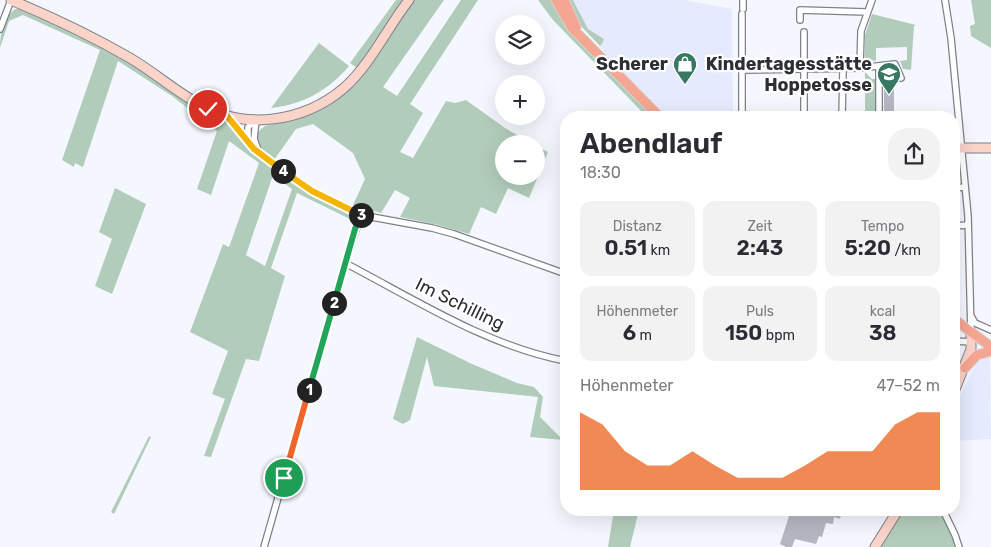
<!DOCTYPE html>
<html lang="de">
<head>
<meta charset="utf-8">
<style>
	body { margin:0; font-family:Rubik,sans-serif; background:#f2f2f3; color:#2b2b33; height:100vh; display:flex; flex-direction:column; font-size:19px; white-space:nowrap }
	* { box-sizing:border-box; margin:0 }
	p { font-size:16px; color:#7c7c81 }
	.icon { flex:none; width:28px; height:28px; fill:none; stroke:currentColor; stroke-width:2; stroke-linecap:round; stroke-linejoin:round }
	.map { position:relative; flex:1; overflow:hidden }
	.side { position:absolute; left:560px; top:111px; width:400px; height:405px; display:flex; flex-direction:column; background:#fff; border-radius:20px; box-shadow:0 5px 20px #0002 }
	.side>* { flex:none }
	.fabs { position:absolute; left:495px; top:15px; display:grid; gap:10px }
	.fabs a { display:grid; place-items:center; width:50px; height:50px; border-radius:50%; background:#fff; box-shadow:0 5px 20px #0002; font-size:25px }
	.pin { position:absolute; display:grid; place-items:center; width:42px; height:42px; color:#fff; margin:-21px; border:2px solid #fff; border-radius:50%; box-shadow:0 1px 5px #0007 }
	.km { position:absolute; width:25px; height:25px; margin:-12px; border-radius:50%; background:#222; color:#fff; font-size:14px; line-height:25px; text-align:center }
	.round { display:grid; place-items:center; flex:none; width:52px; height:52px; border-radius:20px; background:#f2f2f3 }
	.summary { display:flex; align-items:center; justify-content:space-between; height:85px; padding:0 20px }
	h1 { font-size:28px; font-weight:600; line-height:38px }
	.metrics { display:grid; grid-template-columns:repeat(3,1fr); gap:8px; height:85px; padding:5px 20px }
	.metrics div { display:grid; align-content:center; border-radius:12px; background:#f2f2f3; text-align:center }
	.metrics b { font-size:21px; font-weight:600 }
	.metrics small { font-size:14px; font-weight:400 }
	.metrics p { font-size:14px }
	.chart { height:140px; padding:10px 20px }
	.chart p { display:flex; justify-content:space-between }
	.chart svg { width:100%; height:90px; margin-top:5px; fill:#ea580c; opacity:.7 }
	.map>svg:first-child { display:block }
</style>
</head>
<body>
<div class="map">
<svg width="991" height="547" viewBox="0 0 991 547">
	<rect width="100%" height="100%" fill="#f5f7fe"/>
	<g fill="#e5eafc">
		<path d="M573,0H684L732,9L733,117H668L605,53L600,46L602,44L604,39L588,29Z"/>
		<path d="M990,355L991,439L954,441V407L978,360Z"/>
	</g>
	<g fill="#b2ccbb" fill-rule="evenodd">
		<path d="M396,0H405L357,68L350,63Z"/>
		<path d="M413,0H444L383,87L397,96L461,0H478L410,104L423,113L400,152L413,158L446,101L455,103L466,100L505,128L533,144H504V176H536V146L548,152L529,198L508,188L496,214L481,207L469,234L434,224L400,217L410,198L395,190L381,213L353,205L365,179L353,153L313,124L296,129L274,160L260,150L257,142V135L260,130L265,126L302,117L338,95Z"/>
		<path d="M538,0H554L564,20L657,117H647L553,20Z"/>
		<path d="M566,0H573L588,29L604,39L602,44L600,46L579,24Z"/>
		<path d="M971,0H991V48L971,36L970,26L975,24Z"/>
		<path d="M15,9H24L97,43L231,124L256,153L358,216L356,222L297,193L271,268L285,276L259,361L246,359L211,457L204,456L225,399L212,394L228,351L190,332L223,244L229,247L259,163L229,141L211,195L197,189L217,131L172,96L118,61L83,167L75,163L74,167L62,160L100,50L23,15L9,21L0,48C0,34 3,18 15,9ZM273,175L292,189L265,266L246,255Z"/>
		<path d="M872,14L916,25L914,26L911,70L903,69L900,61L907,60V47L876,48V61L865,59V35Z"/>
		<path d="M319,43L349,66C329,90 302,105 271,108Z"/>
		<path d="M865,72L872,79H877L878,117H865Z"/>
		<path d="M115,188L146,204L112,294L95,286L112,239L99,232Z"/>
		<path d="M417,337L472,364L517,383L534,387L543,397L540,417L563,440L530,437L538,397L434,386L427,357L410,420L403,424L393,419Z"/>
		<path d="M149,436L151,437L114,514L111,512Z"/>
		<path d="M614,510H639L630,547H608Z"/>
		<path d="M902,510H939L949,528L955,547H881Z"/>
	</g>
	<g fill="#b4b6c1">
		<path d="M890,69V72H894V118H884V70Z"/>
		<path d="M791,510H842L840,519L834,517L833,524L826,523L822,537L819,536L816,544L795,539L792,547H786L780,544Z"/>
	</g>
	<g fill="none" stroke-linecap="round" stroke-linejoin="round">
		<g stroke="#7e818b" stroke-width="8">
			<g id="street">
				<path d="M945,0L951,38L968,216L971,332"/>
				<path d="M743,9V0"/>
				<path d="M742,14V118"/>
				<path d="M800,20V10L867,12"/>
				<path d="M0,29L11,0"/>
				<path d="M860,68L861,31L872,0"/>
				<path d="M742,70L860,68L895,64L901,78"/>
				<path d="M227,116L253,149L291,177L312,191L361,215L432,228L454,234L566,274"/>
				<path d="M804,118V32"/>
				<path d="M842,118L843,69"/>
				<path d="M879,118V67"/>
				<path d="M256,120L254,139L258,150"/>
				<path d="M248,142V127L256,120"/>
				<path d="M954,188L965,187"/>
				<path d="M954,226L968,225"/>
				<path d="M345,263C416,300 487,346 566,361"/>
				<path d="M971,316L975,323L991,330"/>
				<path d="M954,341L972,342"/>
				<path d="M943,510L955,535L959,547"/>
				<path d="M264,547L345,263L361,215"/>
			</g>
		</g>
		<g stroke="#7e818b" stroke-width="11">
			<g id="secondary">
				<path d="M11,0C52,17 92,36 130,58C154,72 175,91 199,104C245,131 304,122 344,88C371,64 387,28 409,0"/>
				<path d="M954,148H991"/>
				<path d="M954,392L971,349V332"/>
				<path d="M875,547L898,510"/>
			</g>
		</g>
		<g stroke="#d5d5d6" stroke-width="11">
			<g id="primary">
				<path d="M556,0L572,28L661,118"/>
				<path d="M564,0L576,27"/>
				<path d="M954,319L991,347"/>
				<path d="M965,368L977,355L991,351"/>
			</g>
		</g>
		<use href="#street" stroke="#fff" stroke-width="5.5"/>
		<use href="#secondary" stroke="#fad3c9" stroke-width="9"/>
		<use href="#primary" stroke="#f5a692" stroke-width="9"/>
	</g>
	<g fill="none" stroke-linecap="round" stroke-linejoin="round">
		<g stroke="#fff" stroke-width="10">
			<path id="split-1" d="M284,478L309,390"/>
		</g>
		<g stroke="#fff" stroke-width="10">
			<path id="split-2" d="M309,390L334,303"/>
		</g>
		<g stroke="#fff" stroke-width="10">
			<path id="split-3" d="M334,303L355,229L361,215"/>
		</g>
		<g stroke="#fff" stroke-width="10">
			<path id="split-4" d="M283,171L312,191L361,215"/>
		</g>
		<g stroke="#fff" stroke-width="10">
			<path id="split-5" d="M208,109L227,116L254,149L283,171"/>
		</g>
		<use href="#split-1" stroke="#f0652b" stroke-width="6"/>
		<use href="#split-2" stroke="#22a559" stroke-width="6"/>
		<use href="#split-3" stroke="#22a559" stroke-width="6"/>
		<use href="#split-4" stroke="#f5b400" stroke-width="6"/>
		<use href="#split-5" stroke="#f5b400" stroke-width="6"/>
	</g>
	<defs>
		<g id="shop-pin" transform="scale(1.25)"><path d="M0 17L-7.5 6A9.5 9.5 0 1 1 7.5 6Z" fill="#397763" stroke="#fff"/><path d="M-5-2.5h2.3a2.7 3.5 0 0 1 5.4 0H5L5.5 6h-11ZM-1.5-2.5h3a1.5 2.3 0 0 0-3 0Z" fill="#fff"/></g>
		<g id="school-pin" transform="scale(1.25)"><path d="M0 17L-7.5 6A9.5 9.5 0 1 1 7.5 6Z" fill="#397763" stroke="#fff"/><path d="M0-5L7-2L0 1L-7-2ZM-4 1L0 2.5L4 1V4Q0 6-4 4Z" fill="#fff"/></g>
	</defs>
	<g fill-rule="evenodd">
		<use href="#shop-pin" x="685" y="64"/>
		<use href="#school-pin" x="889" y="74"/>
	</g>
	<g text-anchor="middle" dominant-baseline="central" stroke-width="4.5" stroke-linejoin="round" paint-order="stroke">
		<g font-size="18" font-weight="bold" fill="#2e2f34" stroke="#fff" text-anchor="end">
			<text x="668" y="64">Scherer</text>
			<text x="872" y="64">Kindertagesstätte<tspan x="872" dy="21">Hoppetosse</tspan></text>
		</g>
		<g font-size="18" fill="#2e2f34" stroke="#fff">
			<text transform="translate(460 304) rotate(26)">Im Schilling</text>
		</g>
	</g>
</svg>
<div class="fabs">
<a><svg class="icon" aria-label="layers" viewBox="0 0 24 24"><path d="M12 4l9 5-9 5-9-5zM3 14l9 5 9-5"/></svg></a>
<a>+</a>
<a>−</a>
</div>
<div class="pin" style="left:284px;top:478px;background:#1e9e55"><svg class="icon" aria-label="arrive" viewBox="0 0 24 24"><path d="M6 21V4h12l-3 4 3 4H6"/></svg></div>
<div class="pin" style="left:208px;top:109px;background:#d93025"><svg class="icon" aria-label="check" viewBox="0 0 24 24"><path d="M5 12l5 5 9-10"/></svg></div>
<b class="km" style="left:309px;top:390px">1</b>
<b class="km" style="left:334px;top:303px">2</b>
<b class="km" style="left:361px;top:215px">3</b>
<b class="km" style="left:283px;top:171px">4</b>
<section class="side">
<div class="summary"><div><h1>Abendlauf</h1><p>18:30</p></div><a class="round"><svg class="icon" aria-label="share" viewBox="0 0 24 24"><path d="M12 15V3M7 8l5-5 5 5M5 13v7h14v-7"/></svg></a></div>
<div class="metrics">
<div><p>Distanz</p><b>0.51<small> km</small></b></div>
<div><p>Zeit</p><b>2:43</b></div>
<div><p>Tempo</p><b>5:20<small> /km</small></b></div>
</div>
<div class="metrics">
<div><p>Höhenmeter</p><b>6<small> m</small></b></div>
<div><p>Puls</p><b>150<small> bpm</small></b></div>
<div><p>kcal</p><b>38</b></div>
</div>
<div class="chart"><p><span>Höhenmeter</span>47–52 m</p>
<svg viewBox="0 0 160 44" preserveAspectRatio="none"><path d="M0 44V6L10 12L20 25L30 32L40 32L50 25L60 32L70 38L80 38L90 38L100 32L110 25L120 25L130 25L140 12L150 6L160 6V44z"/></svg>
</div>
</section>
</div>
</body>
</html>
